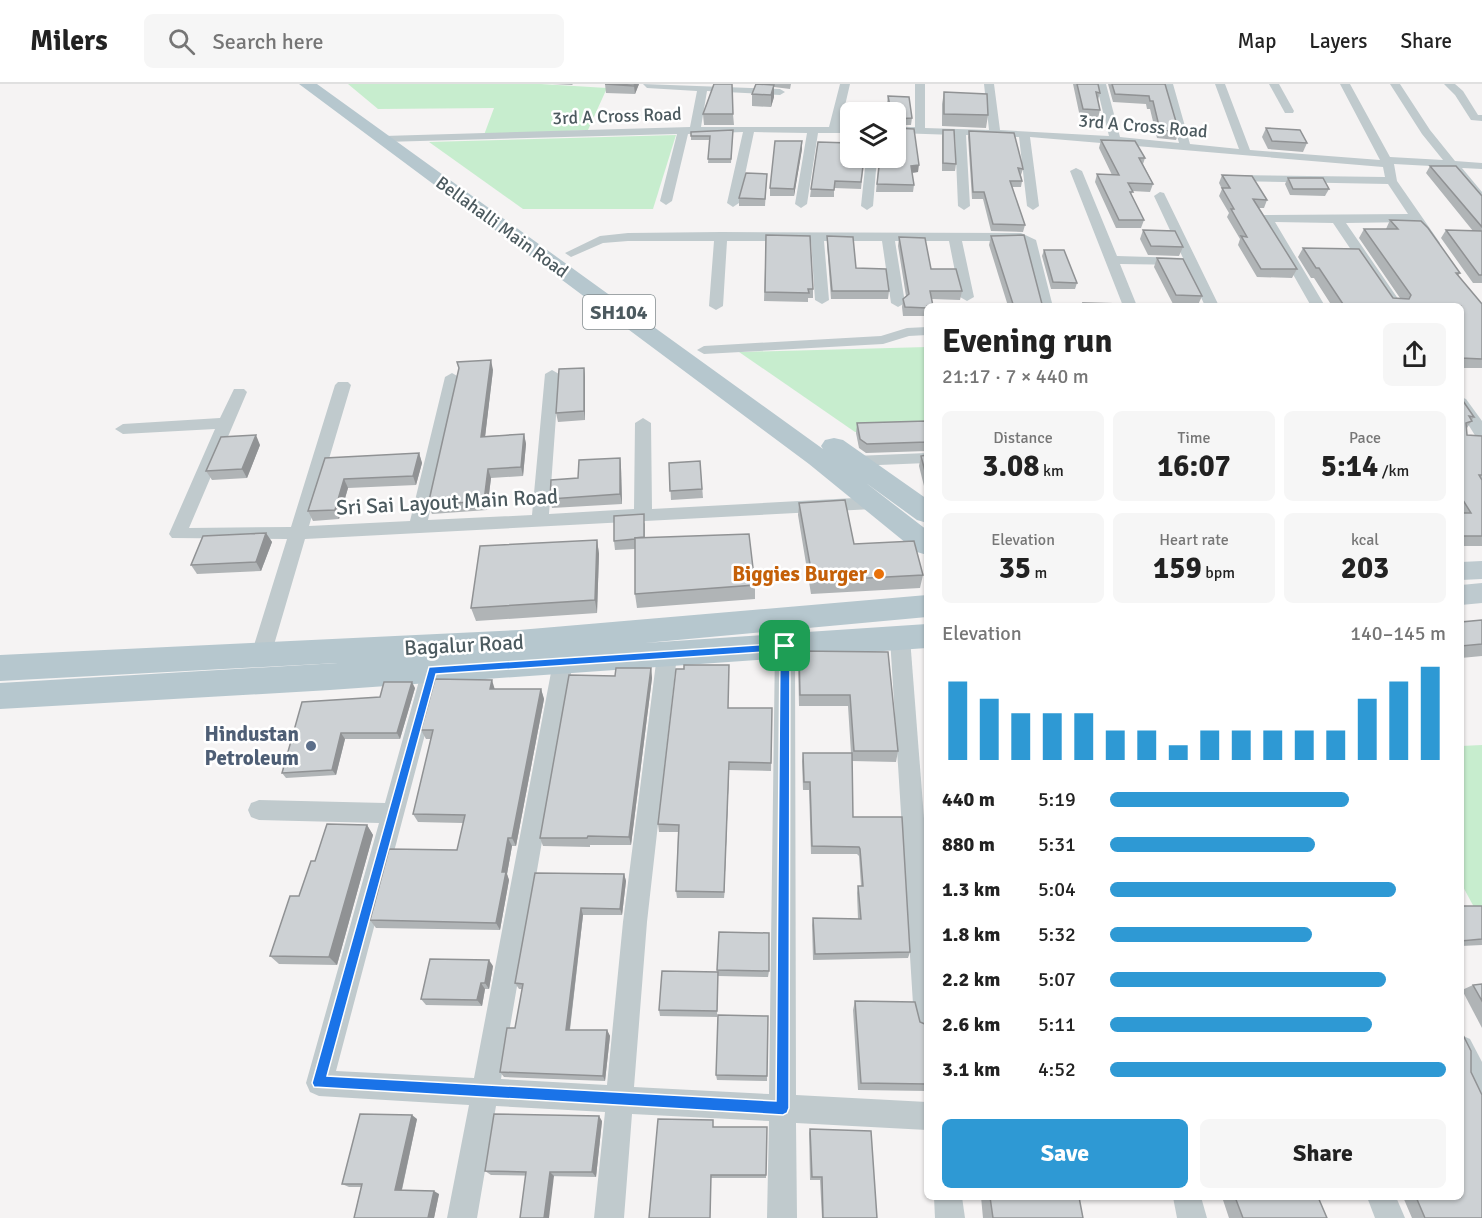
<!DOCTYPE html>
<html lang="en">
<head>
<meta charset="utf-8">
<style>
	body { margin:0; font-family:Signika,sans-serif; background:#f6f6f6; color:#222; height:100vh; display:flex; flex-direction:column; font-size:22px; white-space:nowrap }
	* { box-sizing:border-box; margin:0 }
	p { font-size:20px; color:#767676 }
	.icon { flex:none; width:33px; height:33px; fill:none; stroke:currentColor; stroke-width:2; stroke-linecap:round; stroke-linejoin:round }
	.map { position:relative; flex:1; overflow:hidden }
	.side { position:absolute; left:924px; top:219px; width:540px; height:897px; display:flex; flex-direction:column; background:#fff; border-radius:9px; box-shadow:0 2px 4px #0004 }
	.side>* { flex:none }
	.fabs { position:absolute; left:840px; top:18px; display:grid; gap:12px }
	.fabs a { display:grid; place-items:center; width:66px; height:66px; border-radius:9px; background:#fff; box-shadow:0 2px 4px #0004; font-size:30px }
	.pin { position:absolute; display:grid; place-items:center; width:51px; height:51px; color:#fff; margin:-26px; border-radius:12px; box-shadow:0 3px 9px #0006 }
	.round { display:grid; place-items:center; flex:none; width:63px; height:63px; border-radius:9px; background:#f6f6f6 }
	.summary { display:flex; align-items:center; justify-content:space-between; height:102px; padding:0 18px }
	h1 { font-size:33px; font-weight:700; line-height:45px }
	.stats { display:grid; grid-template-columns:repeat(3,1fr); gap:9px; height:102px; padding:6px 18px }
	.stats div { display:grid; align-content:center; border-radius:9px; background:#f6f6f6; text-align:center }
	.stats b { font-size:30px; font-weight:700 }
	.stats small { font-size:16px; font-weight:400 }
	.stats p { font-size:16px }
	.chart { height:168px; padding:12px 18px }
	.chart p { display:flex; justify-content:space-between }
	.chart svg { width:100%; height:108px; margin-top:6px; stroke:#2e99d4; stroke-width:6 }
	.action { display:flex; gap:12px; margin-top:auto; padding:12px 18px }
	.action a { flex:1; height:69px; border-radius:9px; background:#2e99d4; color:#fff; font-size:24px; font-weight:700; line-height:69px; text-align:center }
	.action a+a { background:#f6f6f6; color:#222 }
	ul { padding:0 18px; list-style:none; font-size:20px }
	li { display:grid; grid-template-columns:96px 72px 1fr; align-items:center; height:45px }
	li i { height:15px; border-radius:8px; background:#2e99d4 }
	header { display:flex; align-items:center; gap:36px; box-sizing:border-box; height:84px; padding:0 30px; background:#fff; border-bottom:2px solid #e0e0e0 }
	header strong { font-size:28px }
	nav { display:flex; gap:33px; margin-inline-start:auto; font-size:21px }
	.search { width:420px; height:54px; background:#f6f6f6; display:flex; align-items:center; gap:15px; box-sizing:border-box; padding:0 21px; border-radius:9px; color:#767676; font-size:22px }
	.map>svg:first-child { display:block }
</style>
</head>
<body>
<header>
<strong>Milers</strong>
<div class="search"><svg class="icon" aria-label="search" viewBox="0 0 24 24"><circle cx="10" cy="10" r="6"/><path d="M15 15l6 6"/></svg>Search here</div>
<nav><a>Map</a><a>Layers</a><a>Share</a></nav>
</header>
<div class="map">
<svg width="1482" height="1134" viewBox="0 0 1482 1134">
	<rect width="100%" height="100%" fill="#f5f3f3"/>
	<g fill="#c7edce">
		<path d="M348,0H541L607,4L588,46L484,51L494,24L378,25Z"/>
		<path d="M676,51L653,125H523L429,58Z"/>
		<path d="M927,263V345L855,348L739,268Z"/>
		<path d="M1482,661V838L1461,799V662Z"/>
	</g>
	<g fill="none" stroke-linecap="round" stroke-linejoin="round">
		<g fill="#c0cacd" fill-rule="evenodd">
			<path d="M643,0L780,5L785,8L780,11L707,7L701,43H829L840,0H850L840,43H850V49H818L807,120L801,124L795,120L807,49L754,48L739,119L733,123L727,119L743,48L688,50L672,117L666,121L660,117L677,50L384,58L379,55L384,52L690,43L697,7L647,4Z"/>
			<path d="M915,0H925V44L989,46L984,0H994L1000,46L1109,52L1096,0H1106L1120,53L1179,59L1163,0H1173L1190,60L1239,65L1215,0H1225L1250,66L1380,76L1340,0H1350L1390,73L1443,76L1422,50L1390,0H1400L1430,46L1455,77L1482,79V85L1462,84L1482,108V119L1478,118L1449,83L1394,80L1397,97L1440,159L1438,162H1430L1413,138L1346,139L1403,222H1389L1333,139L1275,138L1325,222H1311L1261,134L1263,131L1408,130L1388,100L1230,97L1224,94L1230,91L1385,93L1383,83L1030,53L1039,122L1033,126L1027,122L1019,53L966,51L970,122L964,126L958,122L955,51L896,49V43H915Z"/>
			<path d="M1269,0H1279L1294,27L1293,29H1285Z"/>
			<path d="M1444,0H1455L1463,7L1478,31H1482V37L1471,36L1455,11Z"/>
			<path d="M866,74H877L873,122L867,126L861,122Z"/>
			<path d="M1076,84L1082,87L1117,172L1183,174L1154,112L1160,108L1164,109L1219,222H1205L1186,181L1120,180L1137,222H1123L1070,87Z"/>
			<path d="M721,148L1021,149L1036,156L1052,219L1049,222H1040L1038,219L1024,158L1020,157H962L974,213L967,217L960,213L949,157H895L905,219L898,223L891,219L882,157H824L829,216L822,220L815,216L811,157H727L723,222L716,226L709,222L714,157H628L603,159L571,173L565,169L600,152L628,149Z"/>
			<path d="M927,243V251L909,252L883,260L704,270L697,266L704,262L881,252L907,244Z"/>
			<path d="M552,286L559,290L549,430L634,425L635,339L643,334L651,339L652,425L873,413L879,415L882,419L879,423L873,425L305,455L271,571L268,576L261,579L254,576L251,571L287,455L172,454L169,450L215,345L123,350L115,345L123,340L220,334L234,305H244L247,308L189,444L291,443L335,301L338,298H348L351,301L309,442L410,437L445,293L452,289L459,293L428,436L532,431L545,290Z"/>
			<path d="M1461,313L1466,315L1482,337V354L1476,353L1461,329Z"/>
			<path d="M927,369V379L855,382L849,381L847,377L849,373L855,372Z"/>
			<path d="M900,546L907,549L910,554L927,773V949L918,945L914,936L890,554L893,549Z"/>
			<path d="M785,554L792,557L795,562L796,1011L927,1018V1046L796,1039L797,1134H767L769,1037L632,1030L624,1134H594L605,1028L496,1022L477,1134H447L469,1021L319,1012L310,1008L306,999L379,739L259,736L251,733L248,726L251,719L259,716L385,719L422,586L425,580L432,578L439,580L442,586L336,987L474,994L553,578L556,572L563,570L570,572L573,578L501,995L607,1001L623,838L657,571L660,566L667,563L674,566L677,571L647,838L634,1003L769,1010L775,562L778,557Z"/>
			<path d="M1461,951L1470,955L1482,978V1019L1472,1016L1461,992Z"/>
			<path d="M934,1113H962L965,1134H935Z"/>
			<path d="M1173,1113H1201L1207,1134H1177Z"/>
			<path d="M1367,1113H1396L1405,1134H1375Z"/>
		</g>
		<g fill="#becacf" fill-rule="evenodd">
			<path d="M1482,477V495L1461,496V478Z"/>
			<path d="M1482,499V519L1461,521V501Z"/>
		</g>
		<g fill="#b6c7ce" fill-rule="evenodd">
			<path d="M299,0H317L823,365L821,362L825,356L834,354L843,356L927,415V439L917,436L866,399L927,446V471L917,468L809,380Z"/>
			<path d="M927,511V533L645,559L927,540V564L330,606L0,625V599L338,579L0,597V571L519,546Z"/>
		</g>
	</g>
	<g fill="#b0b4b6">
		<path d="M552,0H573L572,1Z"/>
		<path d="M605,0H639L635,10L606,9Z"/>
		<path d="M756,0H791L790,5L774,3V13L771,23L752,22V10Z"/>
		<path d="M1073,0H1098L1100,9L1098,16L1100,26L1098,34L1080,33Z"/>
		<path d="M1108,0H1165L1179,48L1176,56L1157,54L1150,25H1147L1146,20L1113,18Z"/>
		<path d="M944,8L988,31L986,44L942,42V20Z"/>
		<path d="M888,12L912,34L911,41H896V28H889L887,19Z"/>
		<path d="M703,30H733L734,41H704Z"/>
		<path d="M896,43L918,88L912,89L914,101L913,108H876L879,74H896Z"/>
		<path d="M1266,44L1307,59L1303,68L1268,65L1262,53Z"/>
		<path d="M733,46L731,79H708L710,56H691V48Z"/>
		<path d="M943,46L956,80L955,87H942V53Z"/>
		<path d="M969,47L1023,85L1021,91L1022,97L1021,103H1012L1025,141L1023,148L991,147L983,115H972L968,53Z"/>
		<path d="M1101,56L1145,74L1143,80L1153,100L1150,108L1132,107L1131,111L1144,136L1141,144H1116L1095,98L1097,90L1112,91L1099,64Z"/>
		<path d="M802,57V65L794,112H770V104Z"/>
		<path d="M850,74H866H864L861,105L834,104V113H810L811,105Z"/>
		<path d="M1430,82L1482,112V199H1473L1441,154L1446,146L1473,147L1426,89Z"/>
		<path d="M767,90L765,122H739V114Z"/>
		<path d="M1222,91L1267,116L1264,124H1258L1297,185L1292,194L1257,193L1238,161L1240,155L1227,133L1229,129L1219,112L1222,105L1219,99Z"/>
		<path d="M1288,94L1329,105L1325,112L1290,111L1285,100Z"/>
		<path d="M1390,136L1460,189L1458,192L1482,220V284H1461V222H1332L1314,194H1311L1298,173L1303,164L1393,214H1400L1359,154L1364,145H1386Z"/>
		<path d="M1143,146L1183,163L1179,172L1148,171L1140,155Z"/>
		<path d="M766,151L813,205V214H808V218L764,217Z"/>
		<path d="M827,152L856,184L889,207L888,215H831L827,160Z"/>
		<path d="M991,152L1042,220V222H1008L989,161Z"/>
		<path d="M899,153L931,185L962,207L960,216L932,215L927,222V232H903L902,223L903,215L906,212L898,162Z"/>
		<path d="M1044,166L1077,199L1075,205H1051L1042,172Z"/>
		<path d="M1157,174L1202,212L1198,221L1173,220L1154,183Z"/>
		<path d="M584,284L585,293V336L558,338L556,329Z"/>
		<path d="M493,286L485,352L524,350L526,360L523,392L491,394L487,426L432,430L428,421Z"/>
		<path d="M1461,314L1474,333L1467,344V351L1482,352V462H1461Z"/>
		<path d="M927,337V367L866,369L859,364L856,349L857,339Z"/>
		<path d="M260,361L247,394L212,396L206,387Z"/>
		<path d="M419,369L422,379L416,401L348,404L339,435L313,437L308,427L325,374Z"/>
		<path d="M927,371V406H925L919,382L921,372Z"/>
		<path d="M620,374L621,383L622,420L552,424L550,415L578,394Z"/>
		<path d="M700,377L703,414L671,416L669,379Z"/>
		<path d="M799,419L854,460L923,491L920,504L811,510L798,431Z"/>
		<path d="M645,439V453L755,501V515L637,524L635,510V465L615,466L614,457Z"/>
		<path d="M266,449L272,458L261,487L197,490L191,481Z"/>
		<path d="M597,456L599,470L597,529L476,537L471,524Z"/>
		<path d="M1482,536V572L1461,574V538Z"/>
		<path d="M799,567L888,568L898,667L896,678L852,677L853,733L910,868L908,874L813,876L812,841L813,834L858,835L857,809L858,802H861L859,772L857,770H811L809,706H803L802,677L803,669H851L848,622H799L798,579Z"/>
		<path d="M651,584L652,594L631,761H590V763L543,762L540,754L615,592Z"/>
		<path d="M415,604L400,655H345L336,691L286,694L282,689L380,613Z"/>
		<path d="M495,605H541L544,615L516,762H512L507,790L509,796L500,846L376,844L370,836L457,766L463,739L418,738L413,730L431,655H426L421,646Z"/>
		<path d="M728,624H772L771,687L729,686L724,814H677L676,807L678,748H659L658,740Z"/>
		<path d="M367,741L373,751L337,881L279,880L270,872L299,812L315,777Z"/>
		<path d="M535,789L624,790L626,797L622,831H583L570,946H607L610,952L605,997L504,993L500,988L515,944L522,905H519L515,899Z"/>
		<path d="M1461,822H1482V861L1461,862Z"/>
		<path d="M719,848L769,887L768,893L718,892L717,933L660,932L659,926L717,888Z"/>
		<path d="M493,882L489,905H485L482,922L426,921L421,915Z"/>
		<path d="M1482,900V944L1462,906L1473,901Z"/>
		<path d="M855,917L920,938L927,941V1007L858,1006L853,926Z"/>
		<path d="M1471,988L1482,1134H1412L1403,1113H1461Z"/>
		<path d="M716,991L767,992V997L717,996Z"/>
		<path d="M417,1035L402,1106L439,1110L434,1134H354L361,1103H349L342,1100Z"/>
		<path d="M602,1037L596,1093L491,1091L485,1087Z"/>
		<path d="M713,1043L766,1091V1094H711L710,1134H649Z"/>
		<path d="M810,1045L877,1134H822L820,1096H810L809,1049Z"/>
		<path d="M981,1113H1079L1083,1134H983Z"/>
		<path d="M1222,1113H1318L1327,1134H1229Z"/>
	</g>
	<g fill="#909294">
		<path d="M635,0H639L635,10L634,2Z"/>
		<path d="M774,1V13L771,23V11Z"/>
		<path d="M802,57V65L794,112V105Z"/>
		<path d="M919,81L918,88L910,89L911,82Z"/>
		<path d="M491,276L493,286L484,362L481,353Z"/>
		<path d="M584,284L585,293V336L584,327Z"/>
		<path d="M524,350L526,360L523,392L521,383Z"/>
		<path d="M256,351L260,361L247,394L242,385Z"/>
		<path d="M419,369L422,379L416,401L413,392Z"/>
		<path d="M620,374L621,383L622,420L620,410Z"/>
		<path d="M488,385L491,394L487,426L484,417Z"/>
		<path d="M344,395L348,404L339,435L335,426Z"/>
		<path d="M266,449L272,458L261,487L256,478Z"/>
		<path d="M597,456L599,470L597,529L595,516Z"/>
		<path d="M651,584L652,594L631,761L629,753Z"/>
		<path d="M492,596L495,606L490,605Z"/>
		<path d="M412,598L415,604L400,655L397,649Z"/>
		<path d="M541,605L544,615L516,762L512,754Z"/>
		<path d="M341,649L345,655L336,691L332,686Z"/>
		<path d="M729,678V686L724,814V808Z"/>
		<path d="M367,741L373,751L337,881L329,873Z"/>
		<path d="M508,754L512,762L507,790L509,796L500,846L496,839L502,788Z"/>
		<path d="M624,790L626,797L622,831L620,825Z"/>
		<path d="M581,824L583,831L569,951L566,946Z"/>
		<path d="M489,876L493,882L489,905L485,899Z"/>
		<path d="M481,899L485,905L482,922L477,916Z"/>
		<path d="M607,946L610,952L605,997L603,992Z"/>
		<path d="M412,1031L417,1035L401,1109L395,1106Z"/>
		<path d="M599,1032L602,1037L596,1093L592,1088Z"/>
		<path d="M550,1088L554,1092L549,1134H544Z"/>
		<path d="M434,1107L439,1110L434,1134H428Z"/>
	</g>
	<g fill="#cdd1d4" stroke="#909294" stroke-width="1.5">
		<path d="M605,0H635L634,2Z"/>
		<path d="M714,0H732L733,30H703Z"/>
		<path d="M756,0L774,1L771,11L752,10Z"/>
		<path d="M1077,0H1098L1100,9L1096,8L1100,26L1083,25Z"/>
		<path d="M1112,0H1165L1179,48L1160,46L1153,17H1150L1149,12L1115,10Z"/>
		<path d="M944,8L987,10L988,31L944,30Z"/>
		<path d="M888,12L909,13L912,34L896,35V28H891Z"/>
		<path d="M896,43L897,44L914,45L919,81L911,82L914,101L877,100L880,74H896V59H897L896,52Z"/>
		<path d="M1266,44L1300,46L1307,59L1272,57Z"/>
		<path d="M733,46L731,75H708L710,52H691V48Z"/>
		<path d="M943,46H954L956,80L943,79Z"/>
		<path d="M969,47L1014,49L1022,80L1023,85L1018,84L1022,97H1010L1025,141L993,140L984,108H973Z"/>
		<path d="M1101,56L1135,57L1145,74H1139L1153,100L1128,99L1133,108H1130L1144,136H1119L1097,90L1119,91Z"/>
		<path d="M775,57H802L794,105L770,104Z"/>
		<path d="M818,58L850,59V74H864L861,98L835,97L834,106L811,105Z"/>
		<path d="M1430,82H1456L1482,112V143Z"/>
		<path d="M746,89L767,90L765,115L739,114Z"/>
		<path d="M1222,91L1252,92L1267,116L1253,115L1297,185H1261L1241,152L1247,153L1231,125H1234L1222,104H1230Z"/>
		<path d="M1288,94H1323L1329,105H1293Z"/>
		<path d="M1390,136L1421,137L1428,144L1460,189H1456L1482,220V275L1461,274V222H1335L1334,220H1343L1319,184H1316L1303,164L1359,165L1393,214L1409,215L1411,211L1364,145H1398Z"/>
		<path d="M1143,146L1175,147L1183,163L1151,162Z"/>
		<path d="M1446,146L1482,147V191H1479Z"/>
		<path d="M766,151L810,152L813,205H808L809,209L765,208Z"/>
		<path d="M1024,151L1042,220H1013L991,152Z"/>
		<path d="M827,152L853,153L856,184L886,185L889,207H832Z"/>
		<path d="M899,153L925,154L931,185H956L962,207H930L933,222H927V224L905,223L903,215L909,210Z"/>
		<path d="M1044,166H1064L1077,199L1053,198Z"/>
		<path d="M1157,174L1183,175L1202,212L1176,211Z"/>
		<path d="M1083,219L1123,220L1124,222H1084Z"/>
		<path d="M491,276L481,353L524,350L521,383L488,385L484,417L428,421L459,284L457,278Z"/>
		<path d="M584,284V327L556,329L559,285Z"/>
		<path d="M1461,314L1474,333L1469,332L1472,337L1466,339L1467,351L1482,352V391H1479L1482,396V452H1461V429H1471L1461,413Z"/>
		<path d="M927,337V358L867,360L860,355L857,339Z"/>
		<path d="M256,351L242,385L206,387L221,353Z"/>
		<path d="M419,369L413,392L344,395L335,426L308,427L325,374Z"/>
		<path d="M927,371V395L921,372Z"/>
		<path d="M620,374V410L550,415L551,396L578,394L579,376Z"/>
		<path d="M700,377L702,405L670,407L669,379Z"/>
		<path d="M845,416L854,460L914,457L923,491L813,497L799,419Z"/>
		<path d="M644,430V453L635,454V455L614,457V432Z"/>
		<path d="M266,449L256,478L191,481L203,452Z"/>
		<path d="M749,450L755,501L635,510V454Z"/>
		<path d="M597,456L595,516L471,524L480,462Z"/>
		<path d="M1482,536V560L1461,562V538Z"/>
		<path d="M799,567L888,568L898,667H854L850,611H800Z"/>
		<path d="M684,581H729L728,624H772L771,679L729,678L724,808L676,807L679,741L658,740L676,585H684Z"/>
		<path d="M616,584H651L629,753L588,752L587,754H540L569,591L615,592Z"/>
		<path d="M435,595L492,596L490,605H541L512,754H508L502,788H506L496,839L370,836L389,765L457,766L465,731L413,730L433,646H421Z"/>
		<path d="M384,598H412L397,649H341L332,686L282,689L302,618L380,613Z"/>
		<path d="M803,669H852L853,733H902L910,868L815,870L813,834L861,835L858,802H863L860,765L859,763L812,762L810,698H804Z"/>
		<path d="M327,740L367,741L329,873L270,872L290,812H299L311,777H315Z"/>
		<path d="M535,789L624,790L620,825L581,824L566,946H607L603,992L500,988L507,944H515L523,900L515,899Z"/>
		<path d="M1461,822H1482V855L1461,857Z"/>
		<path d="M719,848L769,849V887L717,886Z"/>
		<path d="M430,875L489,876L485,899H481L477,916L421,915Z"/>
		<path d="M662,887L718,888L717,927L659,926Z"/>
		<path d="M1482,900V917L1473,901Z"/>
		<path d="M855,917L915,918L920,938L927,941V1000L861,999Z"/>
		<path d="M718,931L768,932L767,992L716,991Z"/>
		<path d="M1461,949H1462L1471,967V988L1482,1011V1134H1425L1416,1113H1461Z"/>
		<path d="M360,1030L412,1031L395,1106L434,1107L428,1134H354L362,1100H342Z"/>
		<path d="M494,1030L599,1032L592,1088H550L544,1134H520L526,1088L485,1087Z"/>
		<path d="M658,1035L713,1036V1043H767L766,1091H711L710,1134H649Z"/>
		<path d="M810,1045L871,1047L877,1134H823L822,1093H812Z"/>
		<path d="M990,1113H1079L1083,1134H993Z"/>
		<path d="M1235,1113H1318L1327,1134H1243Z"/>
	</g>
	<path fill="#1a73e8" stroke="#fff" stroke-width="1.5" fill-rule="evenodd" d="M785,559L790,562L789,1024L787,1029L783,1031L314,1003L312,999L429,583ZM780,567L776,1017L327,992L436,590Z"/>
	<circle fill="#e8710a" stroke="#fff" stroke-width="2" cx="879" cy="490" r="6"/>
	<circle fill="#5c6f8a" stroke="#fff" stroke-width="2" cx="311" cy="662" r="6"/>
	<g text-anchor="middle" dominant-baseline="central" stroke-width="5" stroke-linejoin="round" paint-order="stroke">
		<g font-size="18" fill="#4c5a5f" stroke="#fff">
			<text transform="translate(617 32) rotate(-2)">3rd A Cross Road</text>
			<text transform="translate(1143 42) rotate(5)">3rd A Cross Road</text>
			<text transform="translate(502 143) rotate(36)">Bellahalli Main Road</text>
		</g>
		<rect fill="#fff" stroke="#828c8f" stroke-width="1.5" x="583" y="211" width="72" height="34" rx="4.5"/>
		<g font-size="20" font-weight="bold" fill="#4c5a5f">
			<text x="619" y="228">SH104</text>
		</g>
		<g font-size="21" fill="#4c5a5f" stroke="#fff">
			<text transform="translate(447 418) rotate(-3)">Sri Sai Layout Main Road</text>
			<text transform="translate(464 561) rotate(-3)">Bagalur Road</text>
		</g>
		<g font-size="21" font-weight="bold" fill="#c56008" stroke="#fff" text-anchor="end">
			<text x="867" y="490">Biggies Burger</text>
		</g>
		<g font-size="21" font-weight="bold" fill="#4e5e75" stroke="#fff" text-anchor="end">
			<text x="299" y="650">Hindustan<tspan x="299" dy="24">Petroleum</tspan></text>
		</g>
	</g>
</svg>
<div class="fabs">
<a><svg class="icon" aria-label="layers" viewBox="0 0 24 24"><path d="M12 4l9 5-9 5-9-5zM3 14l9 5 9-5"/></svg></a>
</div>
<div class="pin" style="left:785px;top:562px;background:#1e9e55"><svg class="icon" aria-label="arrive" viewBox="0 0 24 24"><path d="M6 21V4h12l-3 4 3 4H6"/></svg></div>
<section class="side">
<div class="summary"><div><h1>Evening run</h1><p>21:17 · 7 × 440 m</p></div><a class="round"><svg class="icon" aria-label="share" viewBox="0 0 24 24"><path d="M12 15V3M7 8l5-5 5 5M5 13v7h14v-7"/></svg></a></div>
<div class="stats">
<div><p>Distance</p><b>3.08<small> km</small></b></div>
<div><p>Time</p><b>16:07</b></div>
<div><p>Pace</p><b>5:14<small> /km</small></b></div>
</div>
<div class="stats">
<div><p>Elevation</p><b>35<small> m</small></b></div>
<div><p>Heart rate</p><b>159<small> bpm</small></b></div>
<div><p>kcal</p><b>203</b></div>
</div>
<div class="chart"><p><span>Elevation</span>140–145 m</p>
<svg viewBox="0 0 160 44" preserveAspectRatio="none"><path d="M5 44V12M15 44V19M25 44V25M35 44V25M45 44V25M55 44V32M65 44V32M75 44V38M85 44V32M95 44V32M105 44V32M115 44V32M125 44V32M135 44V19M145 44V12M155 44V6"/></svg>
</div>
<ul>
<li><b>440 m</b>5:19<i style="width:71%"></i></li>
<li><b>880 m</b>5:31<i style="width:61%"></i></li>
<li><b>1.3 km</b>5:04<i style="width:85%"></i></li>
<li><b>1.8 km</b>5:32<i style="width:60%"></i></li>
<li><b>2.2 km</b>5:07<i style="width:82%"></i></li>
<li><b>2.6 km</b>5:11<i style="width:78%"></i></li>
<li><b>3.1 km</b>4:52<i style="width:100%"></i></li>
</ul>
<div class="action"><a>Save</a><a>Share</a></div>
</section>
</div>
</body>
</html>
